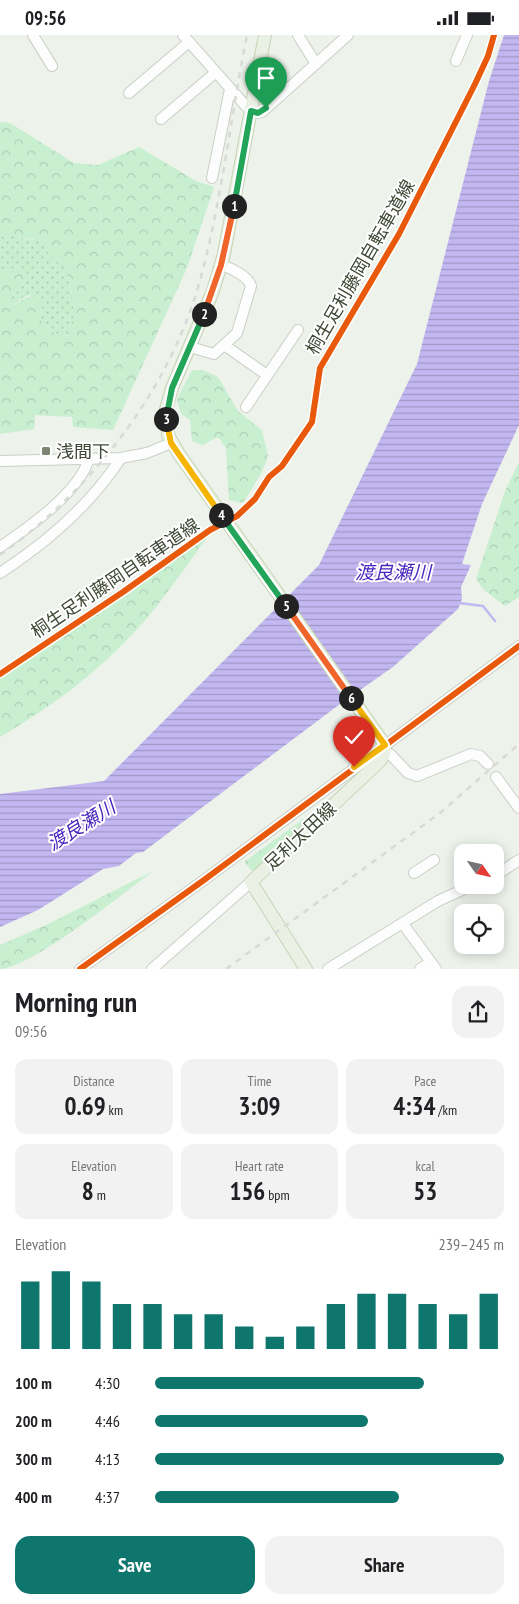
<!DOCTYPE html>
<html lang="en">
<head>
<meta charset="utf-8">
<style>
	body { margin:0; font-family:"PT Sans Narrow","Noto Sans JP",sans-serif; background:#f2f2f2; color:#202124; height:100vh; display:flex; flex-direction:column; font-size:19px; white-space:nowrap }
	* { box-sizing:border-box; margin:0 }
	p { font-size:16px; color:#757577 }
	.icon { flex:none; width:28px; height:28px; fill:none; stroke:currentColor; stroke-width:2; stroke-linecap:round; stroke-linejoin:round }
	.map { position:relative; height:934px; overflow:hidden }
	.side { display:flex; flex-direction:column; background:#fff; flex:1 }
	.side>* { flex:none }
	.needle { width:32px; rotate:124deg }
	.buttons { position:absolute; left:454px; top:809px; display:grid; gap:10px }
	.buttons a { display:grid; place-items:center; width:50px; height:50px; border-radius:10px; background:#fff; box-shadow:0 2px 12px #0003; font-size:25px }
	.pin { position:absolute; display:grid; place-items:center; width:42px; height:42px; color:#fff; margin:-51px -21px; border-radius:50% 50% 50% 0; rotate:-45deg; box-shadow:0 0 5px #0007 }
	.pin .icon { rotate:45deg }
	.km { position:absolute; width:25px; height:25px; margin:-12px; border-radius:50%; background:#222; color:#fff; font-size:14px; line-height:25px; text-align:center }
	.round { display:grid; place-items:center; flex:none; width:52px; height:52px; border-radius:15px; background:#f2f2f2 }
	.summary { display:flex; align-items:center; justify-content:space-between; height:85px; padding:0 15px }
	h1 { font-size:28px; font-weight:700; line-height:38px }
	.figures { display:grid; grid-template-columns:repeat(3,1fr); gap:8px; height:85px; padding:5px 15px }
	.figures div { display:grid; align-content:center; border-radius:12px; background:#f2f2f2; text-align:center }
	.figures b { font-size:25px; font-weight:700 }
	.figures small { font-size:14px; font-weight:400 }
	.figures p { font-size:14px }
	.chart { height:140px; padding:10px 15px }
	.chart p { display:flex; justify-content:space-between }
	.chart svg { width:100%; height:90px; margin-top:5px; stroke:#0f766e; stroke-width:6 }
	.action { display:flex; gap:10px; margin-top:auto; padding:10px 15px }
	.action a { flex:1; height:58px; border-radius:15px; background:#0f766e; color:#fff; font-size:20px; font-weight:700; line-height:58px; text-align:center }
	.action a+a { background:#f2f2f2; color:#202124 }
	ul { padding:0 15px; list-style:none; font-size:16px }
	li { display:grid; grid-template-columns:80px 60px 1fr; align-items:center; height:38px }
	li i { height:12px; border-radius:6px; background:#0f766e }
	.status { display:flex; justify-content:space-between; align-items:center; height:35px; padding:0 25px; background:#fff; direction:ltr }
	.status svg { height:14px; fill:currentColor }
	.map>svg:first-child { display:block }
</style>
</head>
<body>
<div class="status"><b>09:56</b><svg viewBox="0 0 49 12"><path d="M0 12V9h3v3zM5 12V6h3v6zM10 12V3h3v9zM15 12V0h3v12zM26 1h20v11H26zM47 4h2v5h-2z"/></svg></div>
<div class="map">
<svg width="519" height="934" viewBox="0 0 519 934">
	<defs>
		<pattern id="grass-dots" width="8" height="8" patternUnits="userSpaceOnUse" patternTransform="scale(1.25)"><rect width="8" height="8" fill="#c9efd1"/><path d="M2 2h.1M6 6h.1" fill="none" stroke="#aeceb4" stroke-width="1.8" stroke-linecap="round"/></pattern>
		<pattern id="forest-crowns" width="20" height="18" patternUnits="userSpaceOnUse" patternTransform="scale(1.25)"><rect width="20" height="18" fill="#c9efd1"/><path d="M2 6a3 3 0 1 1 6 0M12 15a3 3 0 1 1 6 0" fill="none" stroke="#aeceb4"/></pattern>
		<pattern id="water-rules" width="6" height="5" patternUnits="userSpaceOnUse" patternTransform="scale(1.25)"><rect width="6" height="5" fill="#c3b7f2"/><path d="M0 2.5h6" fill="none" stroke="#a097c5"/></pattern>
	</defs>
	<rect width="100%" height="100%" fill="#edf2ea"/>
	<path fill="url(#grass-dots)" d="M9,199L31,205H39L55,226L65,227L72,259L74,279L69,300C56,302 48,295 40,286L42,276L30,260L22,263L12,271L8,265L28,244L6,237L0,239V201Z"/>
	<g fill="url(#forest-crowns)">
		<path d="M0,87L10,88L74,128L98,130L139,112L196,146L214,152L187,233L113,395L73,392L72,382L35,380L34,394L0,399V239L18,231C25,234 28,236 28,244L8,265L12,271C24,264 32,255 42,269L41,286C48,295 56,302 68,300L74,279L72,259L65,228L55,227L39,205C25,205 14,197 0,201Z"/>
		<path d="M192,335H203L218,342L238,376L262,395L268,421L262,437L243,468L229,465L226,413L218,402L202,410L192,406L190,385L181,379L177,364Z"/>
		<path d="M519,427V562L505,571L483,554L476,544L505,456Z"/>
		<path d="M209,494L211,498C189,526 170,556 147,583C105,632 55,670 0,702V637Z"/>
		<path d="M306,782L307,785L253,837L244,827Z"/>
		<path d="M153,836C125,857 30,934 0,934V910L46,890Z"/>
	</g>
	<path fill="url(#water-rules)" d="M504,0H519V390L482,469L462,529L471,530L461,552L462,564L458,574L393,632L340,669L143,817L136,818L119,831L103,834L38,875L0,892V759L104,746L319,530L417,329L489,46Z"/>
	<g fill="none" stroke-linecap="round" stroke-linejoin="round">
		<path stroke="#c3b7f2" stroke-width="2.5" d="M459,568L483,571L495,586"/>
		<g stroke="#cbd0c7" stroke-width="12">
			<g id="minor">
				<path d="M33,0L52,31"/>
				<path d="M183,0L244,69C249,74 254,80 262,77L348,0"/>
				<path d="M298,0L316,29"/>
				<path d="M456,26L467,0"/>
				<path d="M129,58L189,7"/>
				<path d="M161,84L215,38"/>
				<path d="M212,143L230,54"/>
				<path d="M224,310L267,340"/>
				<path d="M190,312L214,319L237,298L251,251C248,241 231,233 221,230"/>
				<path d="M246,372L298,295"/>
				<path d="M0,426L121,423L147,418L171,408"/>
				<path d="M0,512C28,493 80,457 89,423"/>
				<path d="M0,538C46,508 91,469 121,423"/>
				<path d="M390,719L408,738L417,741L471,719L480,721L488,729"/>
				<path d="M496,742L519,773"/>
				<path d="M414,838L434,825"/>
				<path d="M495,841L519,825"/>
				<path d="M403,889L436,934"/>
				<path d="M80,934L204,845L519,611"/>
				<path d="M152,934L251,847"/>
				<path d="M328,934L438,866L473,850"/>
				<path d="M420,934L431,927"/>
			</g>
		</g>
		<g stroke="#c5d5b6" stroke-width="14">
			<path id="major" d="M265,0L224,219L213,256L172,353L166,374L168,400L179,419L385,710L384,719L380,726L251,847L306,934"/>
		</g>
		<use href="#minor" stroke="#fcfdfc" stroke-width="10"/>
		<use href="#major" stroke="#eaf1e4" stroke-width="12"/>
		<g stroke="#d9d9d8" stroke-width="2.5" stroke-dasharray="6 6" stroke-linecap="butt">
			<path d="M0,520C93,454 171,353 201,242C222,163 231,80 247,0"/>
			<path d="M226,934L440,778L519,709"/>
		</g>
		<g stroke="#fff" stroke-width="9">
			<g id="cycleway">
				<path d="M0,639L123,557L210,495L237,481L255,464L269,442L282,431L312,387L320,333L399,199L475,49L488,21L494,0"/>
				<path d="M80,934L204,845L519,611"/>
			</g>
		</g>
		<use href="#cycleway" stroke="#e8590c" stroke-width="6"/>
	</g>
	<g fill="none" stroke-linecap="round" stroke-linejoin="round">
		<g stroke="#fff" stroke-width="10">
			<path id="split-1" d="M234,171L251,76L258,78L266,73"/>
		</g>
		<g stroke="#fff" stroke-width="10">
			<path id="split-2" d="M204,279L221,230L234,171"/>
		</g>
		<g stroke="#fff" stroke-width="10">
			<path id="split-3" d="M166,384L172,353L204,279"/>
		</g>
		<g stroke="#fff" stroke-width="10">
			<path id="split-4" d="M166,384L171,408L221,480"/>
		</g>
		<g stroke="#fff" stroke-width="10">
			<path id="split-5" d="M221,480L286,571"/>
		</g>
		<g stroke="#fff" stroke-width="10">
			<path id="split-6" d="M286,571L351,663"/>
		</g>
		<g stroke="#fff" stroke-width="10">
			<path id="split-7" d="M351,663L385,710L354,732"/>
		</g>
		<use href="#split-1" stroke="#22a559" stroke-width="6"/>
		<use href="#split-2" stroke="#f0652b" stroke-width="6"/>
		<use href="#split-3" stroke="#22a559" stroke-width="6"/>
		<use href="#split-4" stroke="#f5b400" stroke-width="6"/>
		<use href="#split-5" stroke="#22a559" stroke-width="6"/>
		<use href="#split-6" stroke="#f0652b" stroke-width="6"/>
		<use href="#split-7" stroke="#f5b400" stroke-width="6"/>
	</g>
	<rect fill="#7d8474" stroke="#fff" stroke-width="2" x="41" y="411" width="10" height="10" rx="2.5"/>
	<g text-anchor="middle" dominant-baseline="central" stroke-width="4" stroke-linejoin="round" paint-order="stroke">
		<g font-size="18" fill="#404835" stroke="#fff">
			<text transform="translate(360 232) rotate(-60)">桐生足利藤岡自転車道線</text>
			<text transform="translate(115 543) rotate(-34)">桐生足利藤岡自転車道線</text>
			<text transform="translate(300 801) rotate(-43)">足利太田線</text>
		</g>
		<g font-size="18" fill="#404835" stroke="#fff" text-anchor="start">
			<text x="56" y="416">浅間下</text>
		</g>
		<g font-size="19" font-style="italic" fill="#4825bd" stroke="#fff">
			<text x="393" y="537">渡良瀬川</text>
			<text transform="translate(81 790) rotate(-32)">渡良瀬川</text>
		</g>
	</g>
</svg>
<div class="buttons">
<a><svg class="needle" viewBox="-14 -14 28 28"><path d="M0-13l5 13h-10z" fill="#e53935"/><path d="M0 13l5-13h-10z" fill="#757577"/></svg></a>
<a><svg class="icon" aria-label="locate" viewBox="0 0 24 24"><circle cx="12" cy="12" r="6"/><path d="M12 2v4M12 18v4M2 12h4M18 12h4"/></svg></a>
</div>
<div class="pin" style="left:266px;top:73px;background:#1e9e55"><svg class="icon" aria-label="arrive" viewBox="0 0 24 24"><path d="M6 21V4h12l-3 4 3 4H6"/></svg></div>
<div class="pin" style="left:354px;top:732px;background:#d93025"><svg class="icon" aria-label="check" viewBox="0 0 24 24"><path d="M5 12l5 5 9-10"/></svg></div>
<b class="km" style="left:234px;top:171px">1</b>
<b class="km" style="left:204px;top:279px">2</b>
<b class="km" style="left:166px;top:384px">3</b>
<b class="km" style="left:221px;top:480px">4</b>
<b class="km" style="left:286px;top:571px">5</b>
<b class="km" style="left:351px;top:663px">6</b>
</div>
<section class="side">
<div class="summary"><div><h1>Morning run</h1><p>09:56</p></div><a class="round"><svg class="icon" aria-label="share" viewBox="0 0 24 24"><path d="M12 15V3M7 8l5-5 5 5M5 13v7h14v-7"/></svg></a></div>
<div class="figures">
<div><p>Distance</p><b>0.69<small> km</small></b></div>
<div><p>Time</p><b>3:09</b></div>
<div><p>Pace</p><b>4:34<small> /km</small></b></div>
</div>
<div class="figures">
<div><p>Elevation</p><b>8<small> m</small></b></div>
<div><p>Heart rate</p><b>156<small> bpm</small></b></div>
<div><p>kcal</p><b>53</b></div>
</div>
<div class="chart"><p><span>Elevation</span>239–245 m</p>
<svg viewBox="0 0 160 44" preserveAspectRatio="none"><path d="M5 44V11M15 44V6M25 44V11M35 44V22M45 44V22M55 44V27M65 44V27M75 44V33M85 44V38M95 44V33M105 44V22M115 44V17M125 44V17M135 44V22M145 44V27M155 44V17"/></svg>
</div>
<ul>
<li><b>100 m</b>4:30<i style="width:77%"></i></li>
<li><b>200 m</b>4:46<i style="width:61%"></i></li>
<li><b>300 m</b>4:13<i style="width:100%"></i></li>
<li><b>400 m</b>4:37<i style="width:70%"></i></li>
</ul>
<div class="action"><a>Save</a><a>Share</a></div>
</section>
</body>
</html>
